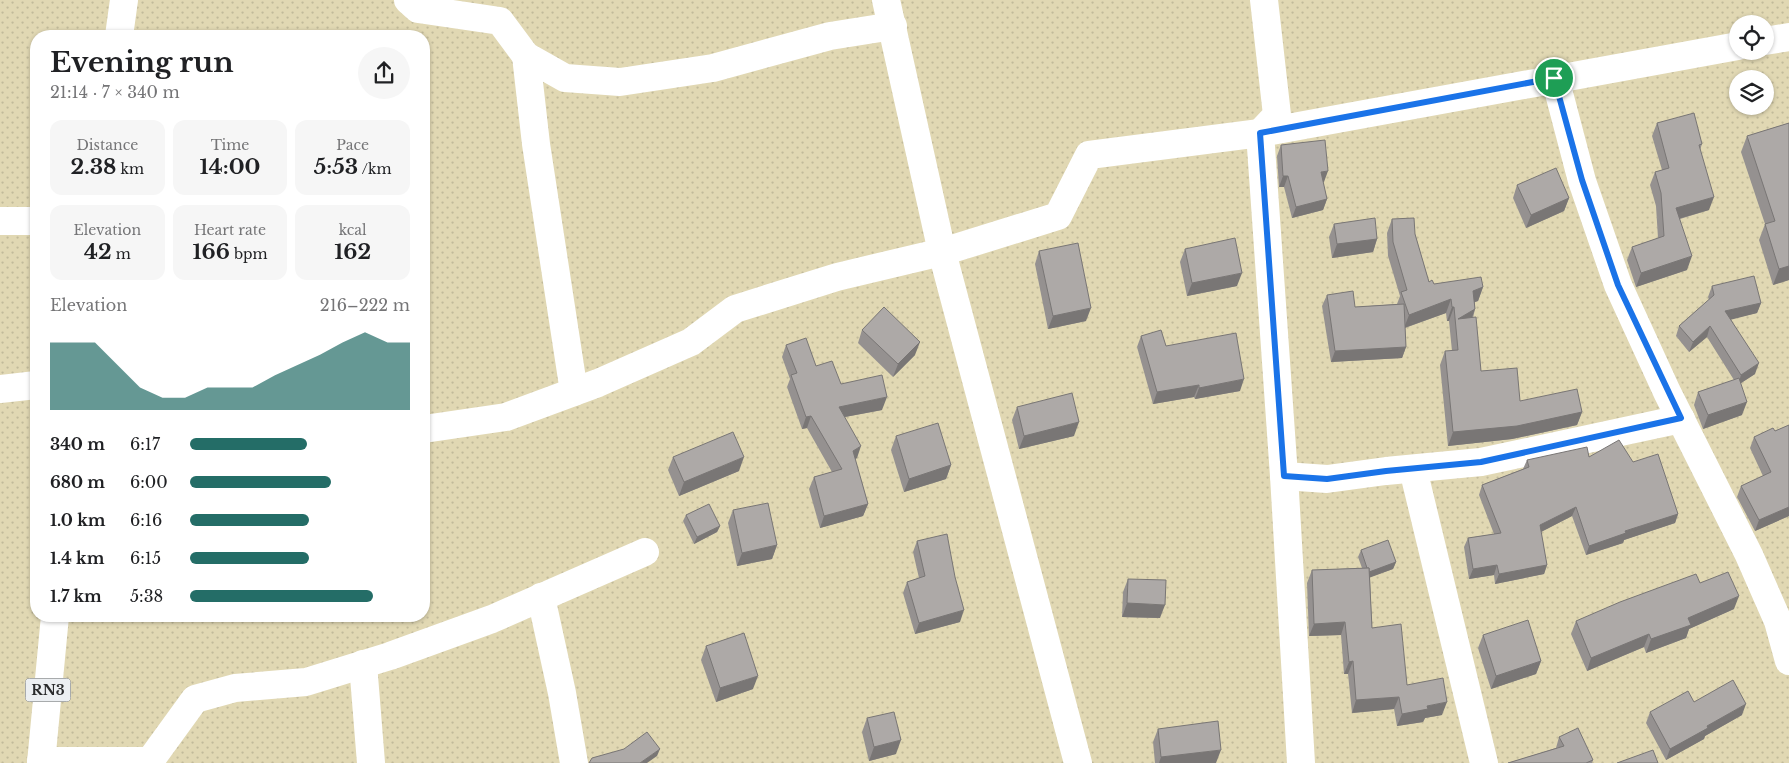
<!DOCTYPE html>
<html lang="en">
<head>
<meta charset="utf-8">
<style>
	body { margin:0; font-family:"Libre Baskerville",serif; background:#f6f6f6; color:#202124; height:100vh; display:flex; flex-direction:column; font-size:19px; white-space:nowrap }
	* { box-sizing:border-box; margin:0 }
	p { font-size:16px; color:#757577 }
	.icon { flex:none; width:28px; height:28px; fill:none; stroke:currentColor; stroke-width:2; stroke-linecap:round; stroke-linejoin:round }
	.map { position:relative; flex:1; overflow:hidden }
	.details { position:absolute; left:30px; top:30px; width:400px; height:592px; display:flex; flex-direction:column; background:#fff; border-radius:20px; box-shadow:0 1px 4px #0004 }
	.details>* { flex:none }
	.controls { position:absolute; left:1729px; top:15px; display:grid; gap:10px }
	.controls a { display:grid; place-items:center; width:45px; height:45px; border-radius:50%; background:#fff; box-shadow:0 1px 4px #0004; font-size:25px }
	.pin { position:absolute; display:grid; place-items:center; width:42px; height:42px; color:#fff; margin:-21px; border:2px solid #fff; border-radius:50%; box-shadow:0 1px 5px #0007 }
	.round { display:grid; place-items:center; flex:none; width:52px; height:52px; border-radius:26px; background:#f6f6f6 }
	.overview { display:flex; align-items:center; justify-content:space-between; height:85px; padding:0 20px }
	h1 { font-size:28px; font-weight:700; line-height:38px }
	.figures { display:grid; grid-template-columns:repeat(3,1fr); gap:8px; height:85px; padding:5px 20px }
	.figures div { display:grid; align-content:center; border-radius:12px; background:#f6f6f6; text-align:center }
	.figures b { font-size:21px; font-weight:700 }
	.figures small { font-size:14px; font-weight:400 }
	.figures p { font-size:14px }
	.chart { height:140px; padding:10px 20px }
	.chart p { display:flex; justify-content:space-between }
	.chart svg { width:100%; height:90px; margin-top:5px; fill:#246d67; opacity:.7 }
	ul { padding:0 20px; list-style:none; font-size:16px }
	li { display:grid; grid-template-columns:80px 60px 1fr; align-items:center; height:38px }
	li i { height:12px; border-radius:6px; background:#246d67 }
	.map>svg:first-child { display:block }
</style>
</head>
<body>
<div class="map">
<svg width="1789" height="763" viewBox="0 0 1789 763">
	<defs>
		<pattern id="sand-dots" width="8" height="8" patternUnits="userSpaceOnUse" patternTransform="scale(1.25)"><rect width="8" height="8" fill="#e1d8b3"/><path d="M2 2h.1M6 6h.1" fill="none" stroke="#c1ba9a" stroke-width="1.8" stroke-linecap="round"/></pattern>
	</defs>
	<rect width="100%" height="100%" fill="#dfe1e5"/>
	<path fill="url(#sand-dots)" fill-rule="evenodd" d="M0,0H1789V763H0ZM1738,24H1765V51H1738ZM36,36H424V616H36ZM1738,79H1765V106H1738Z"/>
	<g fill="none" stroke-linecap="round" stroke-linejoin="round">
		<g stroke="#fff" stroke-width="28">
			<path d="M408,0L418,9L500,21L526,56L565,78L620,82L713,68L830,36L893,26"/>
			<path d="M886,0L942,252L1078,763"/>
			<path d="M1264,0L1277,115L1260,133L1284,476L1301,763"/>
			<path d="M1765,41L1789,37"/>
			<path d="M526,56L536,144L574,392"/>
			<path d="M1555,78L1582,181L1618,285L1667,392L1749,555L1778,621L1789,661"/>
			<path d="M0,221H36"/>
			<path d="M0,389L36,385"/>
			<path d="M424,429L506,417L598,383L691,342L735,309L837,277L942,252L1058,216L1089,155L1260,133L1738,46"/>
			<path d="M1413,469L1484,763"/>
			<path d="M1284,476L1327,479L1386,471L1481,462L1681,419"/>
			<path d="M541,597L562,693L574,763"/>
			<path d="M363,664L371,763"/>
			<path d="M41,761H150"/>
			<path d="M150,761L195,699L235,688L306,682L390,656L492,619L645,552"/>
		</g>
		<g stroke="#fff" stroke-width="28">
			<path d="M119,36L124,0"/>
			<path d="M41,763L55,616"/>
		</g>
	</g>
	<g fill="#959190">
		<path d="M1657,123L1702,144L1700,150L1709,210L1680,219L1687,270L1636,287L1627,260L1632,247L1658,238L1656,206L1650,185L1655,172L1662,170L1652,136Z"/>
		<path d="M1789,123V280L1773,285L1759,240L1765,224L1741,152L1747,136Z"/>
		<path d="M1281,145L1324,182H1323L1327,199L1323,210L1292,218L1284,187H1279L1277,156Z"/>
		<path d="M1517,185L1569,198L1564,211L1526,228L1513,198Z"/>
		<path d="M1392,219L1415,234L1429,282L1434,284L1483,287L1478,301L1475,302V309L1473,318L1481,371L1520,401L1582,412L1577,425L1512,439L1448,446L1440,365L1445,351H1452L1449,321H1447L1446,313L1405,328L1406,347L1402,358L1331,362L1322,306L1327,295L1355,307L1397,304L1400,296L1388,256L1387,233Z"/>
		<path d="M1334,224L1377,239L1373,252L1332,258L1329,237Z"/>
		<path d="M1185,249L1237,286L1187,296L1180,262Z"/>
		<path d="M1039,251L1086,321L1048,329L1035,264Z"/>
		<path d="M1712,286L1761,303L1757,313L1731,319L1755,374L1741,383L1742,415L1703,429L1694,405L1698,392L1734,380L1707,337L1689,352L1676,336L1679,326L1709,300L1708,297Z"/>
		<path d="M862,330L915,355L893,377L858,343Z"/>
		<path d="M1141,336L1166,346L1240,391L1195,399L1194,397L1153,404L1137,347Z"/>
		<path d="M786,345L841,384L882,410L845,417L857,458L855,459L868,504L863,516L820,528L809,489L814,477L832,472L807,428L802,429L787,387L790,379L782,357Z"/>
		<path d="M1017,407L1074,436L1019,449L1012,420Z"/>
		<path d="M1789,425V516L1755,531L1737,497L1741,486L1763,476L1750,448L1754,437L1775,431Z"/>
		<path d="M896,436L951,465L946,479L904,492L891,450Z"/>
		<path d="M673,457L739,471L679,496L668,470Z"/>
		<path d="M1589,457L1633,462L1678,514L1675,523L1624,540L1623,543L1586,555L1572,516L1541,532L1547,565L1544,574L1495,584L1494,575L1469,579L1464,547L1468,538L1494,534L1479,495L1482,485L1523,469L1527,460Z"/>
		<path d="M733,510L777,545L772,559L737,566L728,523Z"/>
		<path d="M686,515L720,526L717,532L694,544L683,521Z"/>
		<path d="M917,541L960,622L915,634L903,593L907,582L919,578L913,552Z"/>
		<path d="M1361,550L1396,562L1393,569L1370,577L1372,628L1407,685L1442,715L1425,718L1423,722L1397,726L1394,709L1352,713L1348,674H1344L1341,635L1309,636L1307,583L1312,570L1362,568L1358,557Z"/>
		<path d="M1128,579L1160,618L1122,617L1123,592Z"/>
		<path d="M1700,583L1734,609L1689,629L1686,638L1646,653L1644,647L1587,671L1571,634L1576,621Z"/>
		<path d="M1483,635L1541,661L1536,674L1491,689L1478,648Z"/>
		<path d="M706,646L753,689L716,702L701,660Z"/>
		<path d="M1694,702L1742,715L1705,736L1704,739L1666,760L1646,723L1650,712Z"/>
		<path d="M867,718L896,754L869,761L862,732Z"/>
		<path d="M1158,729L1216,763H1155L1153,742Z"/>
		<path d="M1559,737L1593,760L1592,763H1508L1556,748Z"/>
	</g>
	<g fill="#797675">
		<path d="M1328,171L1324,182L1317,183L1321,172Z"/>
		<path d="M1283,176H1288L1284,187H1279Z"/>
		<path d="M1714,197L1709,210L1671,221L1676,208Z"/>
		<path d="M1569,198L1564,211L1526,228L1531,215Z"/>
		<path d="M1327,199L1323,210L1292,218L1296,207Z"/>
		<path d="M1377,239L1373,252L1332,258L1337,244Z"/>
		<path d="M1692,256L1687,270L1636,287L1641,273Z"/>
		<path d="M1789,266V280L1773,285L1779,269Z"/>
		<path d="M1242,273L1237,286L1187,296L1192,283Z"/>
		<path d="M1483,287L1478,301L1468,304L1473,291Z"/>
		<path d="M1451,299L1446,313L1404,328L1409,315Z"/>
		<path d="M1761,303L1757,313L1722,322L1725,311Z"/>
		<path d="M1452,307H1454L1449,321H1447Z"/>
		<path d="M1091,308L1086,321L1048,329L1053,316Z"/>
		<path d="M1475,309L1470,323L1458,319Z"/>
		<path d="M1710,326L1707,337L1689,352L1693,342Z"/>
		<path d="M920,342L915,355L893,377L898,364Z"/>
		<path d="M1406,347L1402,358L1331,362L1335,351Z"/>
		<path d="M1759,363L1755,374L1738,385L1741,375Z"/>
		<path d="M1244,379L1240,391L1195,399L1199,388Z"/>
		<path d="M1199,385L1194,397L1153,404L1157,392Z"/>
		<path d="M887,397L882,410L834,419L839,407Z"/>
		<path d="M1747,402L1742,415L1703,429L1708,415Z"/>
		<path d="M1582,412L1577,425L1512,439L1448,446L1453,432Z"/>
		<path d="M811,416L807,428L802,429L806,417Z"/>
		<path d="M1079,422L1074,436L1019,449L1024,436Z"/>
		<path d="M861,446L857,458L849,463L853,451Z"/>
		<path d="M744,457L739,471L679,496L684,482Z"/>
		<path d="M951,465L946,479L904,492L909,479Z"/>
		<path d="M868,504L863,516L820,528L824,516Z"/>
		<path d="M1576,507L1572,516L1537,534L1540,525Z"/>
		<path d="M1789,507V516L1755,531L1759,520Z"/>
		<path d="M1678,514L1675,523L1624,540L1623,543L1586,555L1589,546L1625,531Z"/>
		<path d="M720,526L717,532L694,544L697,537Z"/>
		<path d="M777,545L772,559L737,566L742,553Z"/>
		<path d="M1396,562L1393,569L1366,579L1368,572Z"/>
		<path d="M1497,565L1494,575L1469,579L1473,569Z"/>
		<path d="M1547,565L1544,574L1495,584L1499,574Z"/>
		<path d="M1739,596L1734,609L1689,629L1686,638L1646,653L1651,639L1688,618Z"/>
		<path d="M1127,603L1165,605L1160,618L1122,617Z"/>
		<path d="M964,610L960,622L915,634L919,623Z"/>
		<path d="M1345,622L1341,635L1309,636L1314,624Z"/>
		<path d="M1649,634L1644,647L1587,671L1591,658Z"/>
		<path d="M1353,661L1348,674H1344L1349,662Z"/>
		<path d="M1541,661L1536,674L1491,689L1496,676Z"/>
		<path d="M758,676L753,689L716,702L720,688Z"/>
		<path d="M1399,697L1394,709L1352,713L1356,700Z"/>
		<path d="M1447,702L1442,715L1425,718L1423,722L1397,726L1402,714L1427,706Z"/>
		<path d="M1746,704L1742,715L1705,736L1704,739L1666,760L1670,749L1707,726Z"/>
		<path d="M901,740L896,754L869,761L874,747Z"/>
		<path d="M660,749L657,756L647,763H640Z"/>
		<path d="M1221,750L1216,763H1159L1161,757Z"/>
	</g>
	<g fill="#ada9a7" stroke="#797675">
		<path d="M1694,113L1702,144L1699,145L1714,197L1676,208L1692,256L1641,273L1632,247L1664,236L1661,193L1655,172L1669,168L1657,123Z"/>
		<path d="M1789,123V266L1779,269L1765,224L1775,221L1747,136Z"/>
		<path d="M1325,140L1328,171L1321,172L1327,199L1296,207L1288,176H1283L1281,145Z"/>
		<path d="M1556,168L1569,198L1531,215L1517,185Z"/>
		<path d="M1375,218L1377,239L1337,244L1334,224Z"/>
		<path d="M1414,218L1415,234L1429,282L1432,280L1434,284L1481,277L1483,287L1473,291L1475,309L1458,319L1476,317L1481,371L1517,368L1520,401L1577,389L1582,412L1517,426L1453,432L1445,351L1458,350L1454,307H1452L1451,299L1409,315L1401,292L1407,290L1393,242L1392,219Z"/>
		<path d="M1235,238L1242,273L1192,283L1185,249Z"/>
		<path d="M1078,243L1091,308L1053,316L1039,251Z"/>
		<path d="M1754,276L1761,303L1725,311L1759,363L1741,375L1710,326L1693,342L1679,326L1714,295L1712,286Z"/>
		<path d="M1353,291L1355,307L1404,304L1406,347L1335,351L1327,295Z"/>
		<path d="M884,307L920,342L898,364L862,330Z"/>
		<path d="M1161,330L1166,346L1236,333L1244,379L1199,388V385L1157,392L1141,336Z"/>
		<path d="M806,338L816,366L832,361L841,384L882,375L887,397L839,407L861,446L853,451L868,504L824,516L814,477L842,469L811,416L806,417L791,375L797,373L786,345Z"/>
		<path d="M1739,378L1747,402L1708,415L1698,392Z"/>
		<path d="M1072,393L1079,422L1024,436L1017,407Z"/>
		<path d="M938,423L951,465L909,479L896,436Z"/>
		<path d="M1789,425V507L1759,520L1741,486L1771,472L1754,437L1773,428L1775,431Z"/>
		<path d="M733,432L744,457L684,482L673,457Z"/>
		<path d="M1619,440L1633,462L1658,454L1678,514L1625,531L1626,533L1589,546L1576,507L1540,525L1547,565L1499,574L1497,565L1473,569L1468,538L1501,533L1482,485L1529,467L1527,460L1587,447L1589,457Z"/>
		<path d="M768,503L777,545L742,553L733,510Z"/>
		<path d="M709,504L720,526L697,537L686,515Z"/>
		<path d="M947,534L955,577L964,610L919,623L907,582L925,576L917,541Z"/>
		<path d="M1388,540L1396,562L1369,572V568H1367L1361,550Z"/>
		<path d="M1369,568L1372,628L1401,624L1407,685L1443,678L1447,702L1427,706L1428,709L1402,714L1399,697L1356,700L1353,661L1349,662L1345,622L1314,624L1312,570Z"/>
		<path d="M1728,572L1739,596L1688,618L1691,625L1651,639L1649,634L1591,658L1576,621L1620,602L1696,574L1700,583Z"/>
		<path d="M1128,579L1166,580L1165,605L1127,603Z"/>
		<path d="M1528,620L1541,661L1496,676L1483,635Z"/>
		<path d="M744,633L758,676L720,688L706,646Z"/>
		<path d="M1733,680L1746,704L1707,726L1708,728L1670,749L1650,712L1688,691L1694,702Z"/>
		<path d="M894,712L901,740L874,747L867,718Z"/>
		<path d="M1218,721L1221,750L1161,757L1158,729Z"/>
		<path d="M1578,728L1593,760L1586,763H1508L1564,746L1559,737Z"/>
		<path d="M647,732L660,749L640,763H589L592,758L624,749Z"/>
		<path d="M1653,750L1658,763H1617Z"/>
	</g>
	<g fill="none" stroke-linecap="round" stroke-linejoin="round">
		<g stroke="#fff" stroke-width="10">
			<path id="route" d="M1554,78L1582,180L1618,285L1681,418L1481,462L1386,471L1327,479L1284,476L1260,133Z"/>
		</g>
		<use href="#route" stroke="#1a73e8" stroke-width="6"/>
	</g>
	<g text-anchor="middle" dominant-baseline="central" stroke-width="4" stroke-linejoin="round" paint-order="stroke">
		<rect fill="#eceff2" stroke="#646667" stroke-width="1" x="25.5" y="678.5" width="45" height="23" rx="4"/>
		<g font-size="14" font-weight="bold" fill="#2a2b2c">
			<text x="48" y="690">RN3</text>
		</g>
	</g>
</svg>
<div class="controls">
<a><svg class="icon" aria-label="locate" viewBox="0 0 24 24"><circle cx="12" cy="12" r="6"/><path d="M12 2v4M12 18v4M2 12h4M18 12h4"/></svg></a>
<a><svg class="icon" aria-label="layers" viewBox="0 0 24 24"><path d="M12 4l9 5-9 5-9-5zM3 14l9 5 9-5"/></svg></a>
</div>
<div class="pin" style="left:1554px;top:78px;background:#1e9e55"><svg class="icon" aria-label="arrive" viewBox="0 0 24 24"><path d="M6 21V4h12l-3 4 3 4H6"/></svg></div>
<section class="details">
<div class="overview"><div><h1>Evening run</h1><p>21:14 · 7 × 340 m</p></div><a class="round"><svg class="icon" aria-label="share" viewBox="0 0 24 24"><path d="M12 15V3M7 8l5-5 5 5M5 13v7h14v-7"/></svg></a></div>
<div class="figures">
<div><p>Distance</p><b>2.38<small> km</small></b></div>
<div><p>Time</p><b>14:00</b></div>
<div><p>Pace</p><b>5:53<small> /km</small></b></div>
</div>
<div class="figures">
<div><p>Elevation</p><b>42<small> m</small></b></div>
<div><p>Heart rate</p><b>166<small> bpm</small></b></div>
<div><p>kcal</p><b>162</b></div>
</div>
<div class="chart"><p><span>Elevation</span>216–222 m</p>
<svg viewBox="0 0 160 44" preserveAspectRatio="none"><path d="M0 44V11L10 11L20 11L30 22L40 33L50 38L60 38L70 33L80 33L90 33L100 27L110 22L120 17L130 11L140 6L150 11L160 11V44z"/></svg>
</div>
<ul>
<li><b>340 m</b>6:17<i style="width:53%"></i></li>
<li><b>680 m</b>6:00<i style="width:64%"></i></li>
<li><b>1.0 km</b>6:16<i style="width:54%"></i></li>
<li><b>1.4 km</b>6:15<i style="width:54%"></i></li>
<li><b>1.7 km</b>5:38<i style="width:83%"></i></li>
</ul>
</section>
</div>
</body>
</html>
